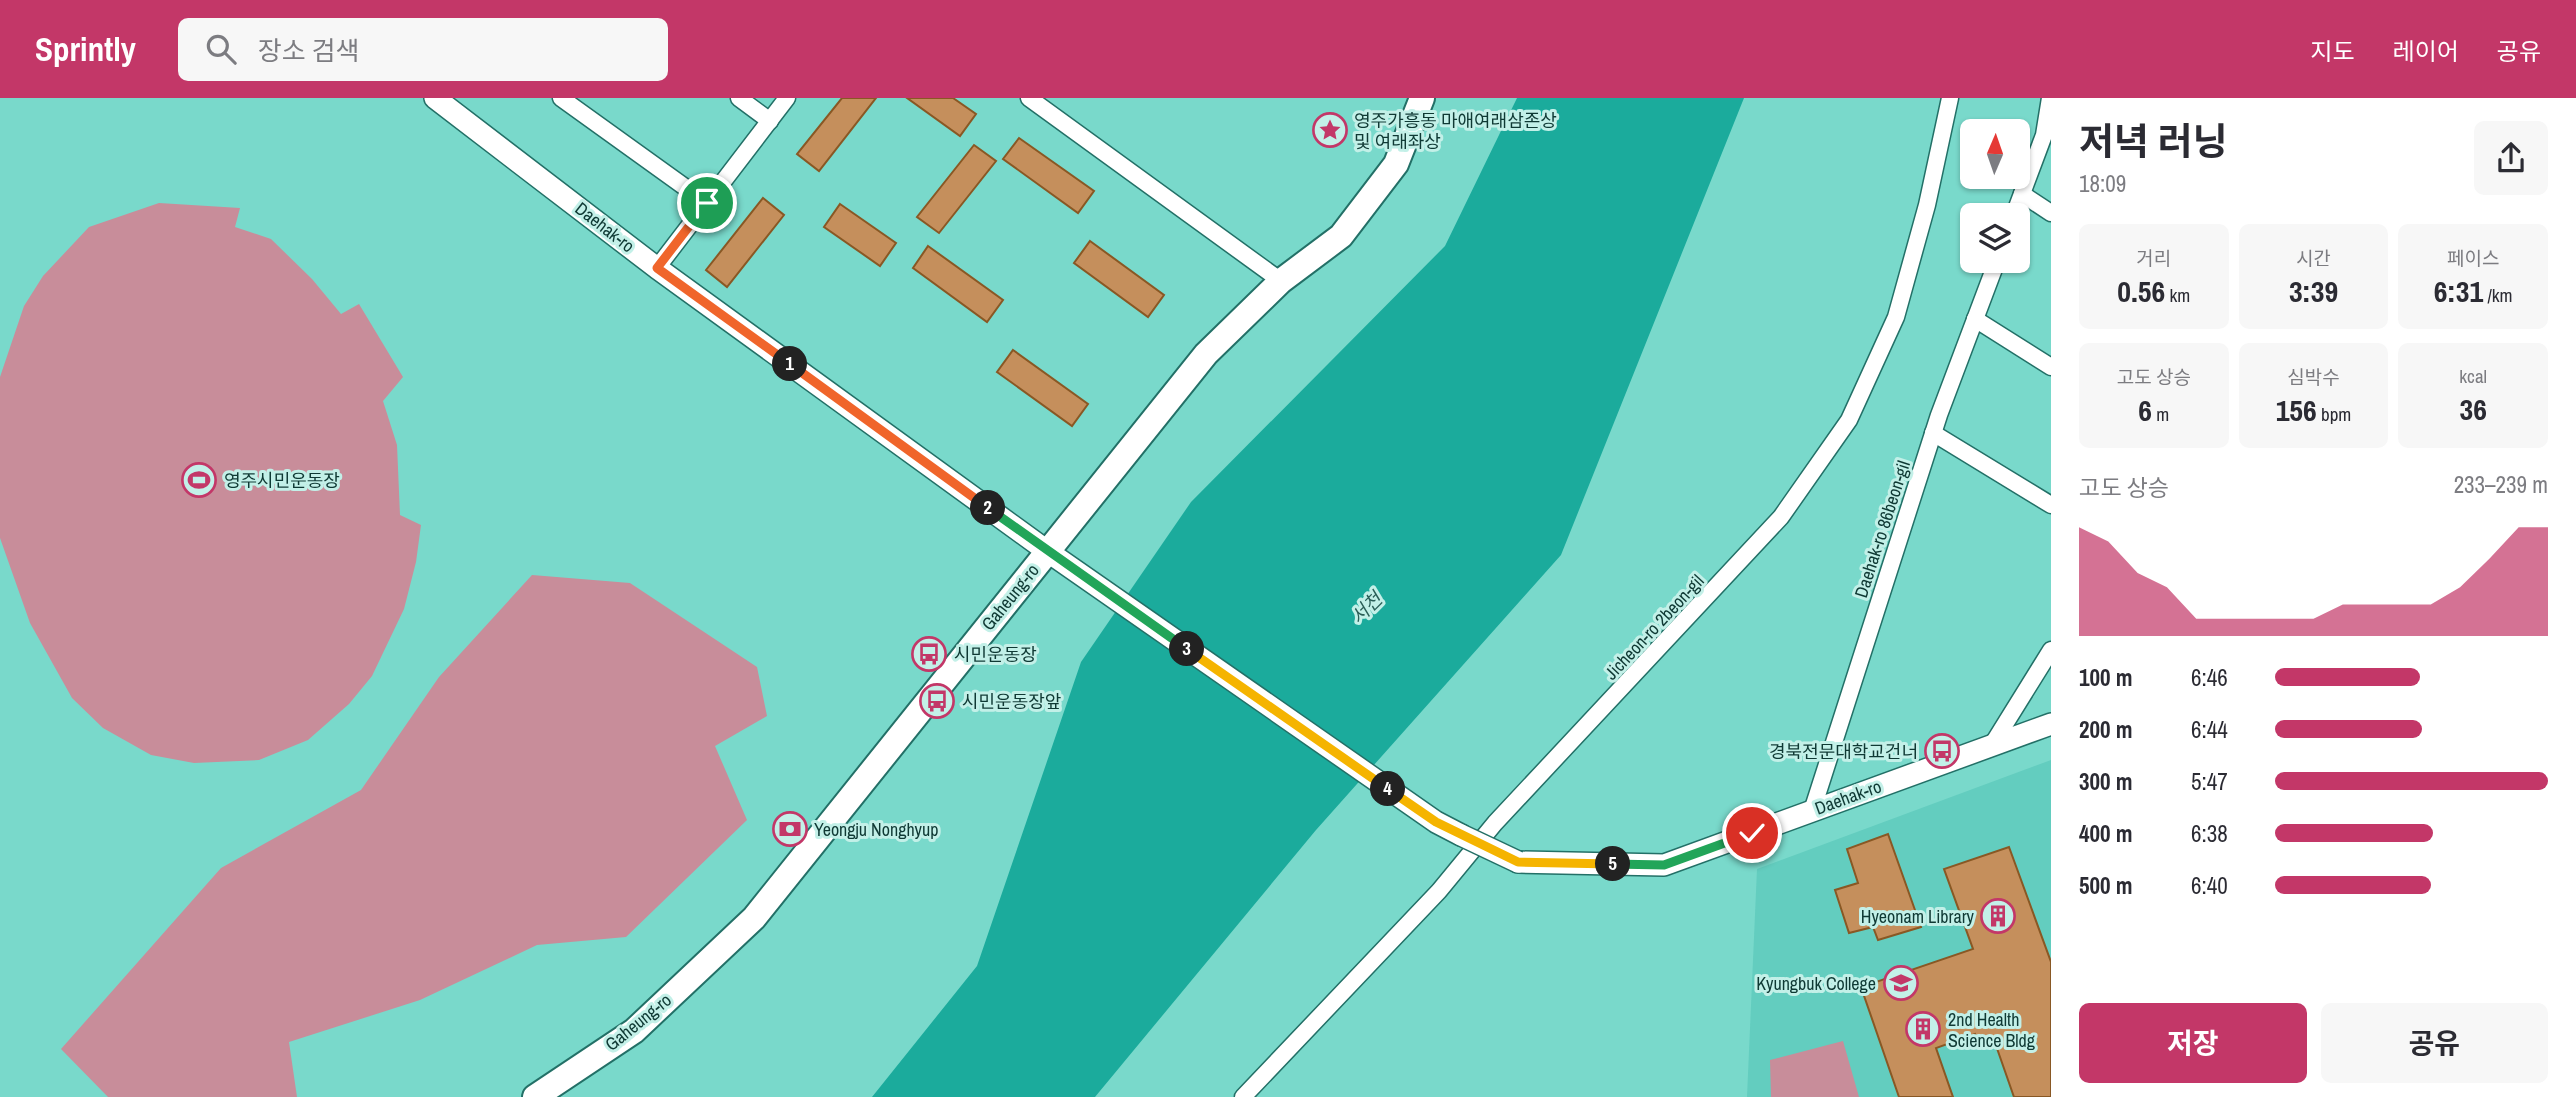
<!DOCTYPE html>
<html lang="ko">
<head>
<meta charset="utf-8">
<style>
	body { margin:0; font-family:"Archivo Narrow","Noto Sans KR",sans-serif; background:#f7f7f7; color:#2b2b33; height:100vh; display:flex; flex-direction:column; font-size:26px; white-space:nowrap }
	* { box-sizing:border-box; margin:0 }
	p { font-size:23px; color:#7c7c81 }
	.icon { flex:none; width:38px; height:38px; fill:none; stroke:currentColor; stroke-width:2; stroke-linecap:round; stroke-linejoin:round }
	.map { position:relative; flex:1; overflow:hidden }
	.side { display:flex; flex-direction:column; background:#fff; width:525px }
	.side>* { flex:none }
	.needle { width:46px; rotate:2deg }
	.fabs { position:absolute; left:1960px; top:21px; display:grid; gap:14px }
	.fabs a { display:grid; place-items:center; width:70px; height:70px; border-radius:10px; background:#fff; box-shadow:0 2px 5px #0004; font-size:35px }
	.pin { position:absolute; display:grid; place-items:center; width:60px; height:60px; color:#fff; margin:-30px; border:4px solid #fff; border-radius:50%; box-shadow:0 2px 7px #0007 }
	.km { position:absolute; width:35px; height:35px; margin:-18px; border-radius:50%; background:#222; color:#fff; font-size:19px; line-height:35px; text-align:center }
	.round { display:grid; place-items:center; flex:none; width:74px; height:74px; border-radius:10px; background:#f7f7f7 }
	.headline { display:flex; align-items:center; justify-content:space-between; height:119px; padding:0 28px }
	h1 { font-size:38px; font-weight:700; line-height:52px }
	.metrics { display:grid; grid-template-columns:repeat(3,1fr); gap:10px; height:119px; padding:7px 28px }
	.metrics div { display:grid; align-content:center; border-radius:10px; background:#f7f7f7; text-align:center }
	.metrics b { font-size:30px; font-weight:700 }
	.metrics small { font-size:19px; font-weight:400 }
	.metrics p { font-size:19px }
	.chart { height:196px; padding:14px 28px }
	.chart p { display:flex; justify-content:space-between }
	.chart svg { width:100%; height:126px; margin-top:7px; fill:#c33768; opacity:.7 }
	.action { display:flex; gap:14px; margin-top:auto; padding:14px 28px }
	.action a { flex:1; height:80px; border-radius:10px; background:#c33768; color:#fff; font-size:28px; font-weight:700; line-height:80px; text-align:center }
	.action a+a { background:#f7f7f7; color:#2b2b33 }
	ul { padding:0 28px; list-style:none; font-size:23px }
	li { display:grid; grid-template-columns:112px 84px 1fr; align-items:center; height:52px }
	li i { height:18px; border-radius:9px; background:#c33768 }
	header { display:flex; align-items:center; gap:42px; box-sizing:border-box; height:98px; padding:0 35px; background:#c33768; color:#fff }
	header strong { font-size:33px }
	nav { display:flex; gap:38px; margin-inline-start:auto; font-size:24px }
	.search { width:490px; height:63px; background:#f7f7f7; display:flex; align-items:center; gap:18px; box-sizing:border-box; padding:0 24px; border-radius:10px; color:#7c7c81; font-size:26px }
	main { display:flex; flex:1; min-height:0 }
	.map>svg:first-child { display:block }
</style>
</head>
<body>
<header>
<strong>Sprintly</strong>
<div class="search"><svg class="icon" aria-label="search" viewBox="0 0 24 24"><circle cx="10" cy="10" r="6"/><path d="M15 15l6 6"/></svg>장소 검색</div>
<nav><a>지도</a><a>레이어</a><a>공유</a></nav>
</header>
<main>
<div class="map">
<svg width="2051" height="999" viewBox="0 0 2051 999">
	<rect width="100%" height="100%" fill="#79d9cb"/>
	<path fill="#63cdbf" d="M2051,662V999H1747L1757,771Z"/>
	<g fill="#c88d9a">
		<path d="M159,105L240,110L235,129L271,141L312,181L341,216L359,206L403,279L383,303L397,347L400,417L421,427L416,464L404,511L372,578L349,606L308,642L259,662L194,665L151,657L103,630L72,600L30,525L0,440V279L24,208L43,178L89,129Z"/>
		<path d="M532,477L630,485L757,569L767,618L715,648L747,722L626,839L537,847L420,902L289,944L297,999H108L61,951L221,770L361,692L439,579Z"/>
		<path d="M1843,943L1859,999H1771L1770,962Z"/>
	</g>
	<path fill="#1bab9c" d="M1517,0H1744L1561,457L1316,732L1095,999H872L977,868L1081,564L1191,404L1445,148Z"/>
	<g fill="#c58f5c" stroke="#895824" stroke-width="2">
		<path d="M842,0H876L819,73L797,56Z"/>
		<path d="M907,0H953L976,16L960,38Z"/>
		<path d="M1019,40L1094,93L1078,115L1003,61Z"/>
		<path d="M974,47L996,63L939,135L917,119Z"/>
		<path d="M763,100L784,117L727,189L706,172Z"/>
		<path d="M840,106L896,145L880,168L824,129Z"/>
		<path d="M1090,143L1164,197L1148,219L1074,165Z"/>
		<path d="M928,148L1003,202L987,224L913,170Z"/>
		<path d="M1013,252L1088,306L1072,328L997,274Z"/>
		<path d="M1888,736L1921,829L1878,842L1873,829L1849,835L1835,792L1858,785L1847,751Z"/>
		<path d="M2009,749L2051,864V999H2014L1993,939L1978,944L1975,936L1936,950L1953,999H1899L1861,889L1973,851L1944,771Z"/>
	</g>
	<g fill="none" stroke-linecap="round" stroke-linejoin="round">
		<g stroke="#237067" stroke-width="19">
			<g id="minor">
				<path d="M561,0L707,105"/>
				<path d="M739,0L770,23"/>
				<path d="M1029,0L1281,183"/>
				<path d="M2022,96L2051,115"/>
				<path d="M2014,117L2044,37L2050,0"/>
				<path d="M657,170L787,0"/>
				<path d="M1975,221L2051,269"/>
				<path d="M1933,335L2051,407"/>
				<path d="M1992,647L2051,552"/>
				<path d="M1812,713L1939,317L1997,163"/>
				<path d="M1243,999L1439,793L1495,725L1781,419L1849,322L1896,219L1927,107L1950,0"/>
			</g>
		</g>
		<g stroke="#237067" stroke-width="24">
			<g id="secondary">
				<path d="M435,0L657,170L1047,453L1436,724L1461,737"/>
				<path d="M1518,764L1664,767L2051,626"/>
			</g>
		</g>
		<g stroke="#237067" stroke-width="28">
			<path id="primary" d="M535,999L634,933L754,820L1206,256L1281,183L1341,138L1396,66L1422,0"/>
		</g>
		<use href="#minor" stroke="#fff" stroke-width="16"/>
		<use href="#secondary" stroke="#fff" stroke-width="21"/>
		<use href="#primary" stroke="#fff" stroke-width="24"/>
		<g stroke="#237067" stroke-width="24" stroke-linecap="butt">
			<path id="secondary-bridge" d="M1461,737L1518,764"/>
		</g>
		<use href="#secondary-bridge" stroke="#fff" stroke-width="21"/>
	</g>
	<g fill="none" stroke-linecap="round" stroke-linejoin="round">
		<g stroke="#fff" stroke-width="14">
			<path id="split-1" d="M707,105L657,170L790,266"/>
		</g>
		<g stroke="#fff" stroke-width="14">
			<path id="split-2" d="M790,266L988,410"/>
		</g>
		<g stroke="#fff" stroke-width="14">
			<path id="split-3" d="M988,410L1187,551"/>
		</g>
		<g stroke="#fff" stroke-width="14">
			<path id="split-4" d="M1187,551L1388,691"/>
		</g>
		<g stroke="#fff" stroke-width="14">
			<path id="split-5" d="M1388,691L1436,724L1518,764L1613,766"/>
		</g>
		<g stroke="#fff" stroke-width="14">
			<path id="split-6" d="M1613,766L1664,767L1752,735"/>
		</g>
		<use href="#split-1" stroke="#f0652b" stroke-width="9"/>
		<use href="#split-2" stroke="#f0652b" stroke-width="9"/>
		<use href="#split-3" stroke="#22a559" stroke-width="9"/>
		<use href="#split-4" stroke="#f5b400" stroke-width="9"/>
		<use href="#split-5" stroke="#f5b400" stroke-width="9"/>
		<use href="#split-6" stroke="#22a559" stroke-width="9"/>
	</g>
	<defs>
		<g id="sight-ring" transform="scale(1.75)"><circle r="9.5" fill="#c3f0e8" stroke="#c33768" stroke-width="1.5"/><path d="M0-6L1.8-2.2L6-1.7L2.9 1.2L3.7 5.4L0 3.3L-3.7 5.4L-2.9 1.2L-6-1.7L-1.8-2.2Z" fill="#c33768"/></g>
		<g id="stadium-ring" transform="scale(1.75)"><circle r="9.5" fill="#c3f0e8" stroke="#c33768" stroke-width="1.5"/><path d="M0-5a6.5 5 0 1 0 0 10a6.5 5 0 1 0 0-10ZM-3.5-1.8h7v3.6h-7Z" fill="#c33768"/></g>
		<g id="bus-ring" transform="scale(1.75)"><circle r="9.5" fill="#c3f0e8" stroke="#c33768" stroke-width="1.5"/><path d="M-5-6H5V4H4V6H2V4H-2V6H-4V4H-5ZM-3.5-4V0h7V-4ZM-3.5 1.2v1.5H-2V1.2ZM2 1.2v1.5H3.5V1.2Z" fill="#c33768"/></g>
		<g id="bank-ring" transform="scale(1.75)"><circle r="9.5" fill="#c3f0e8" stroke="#c33768" stroke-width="1.5"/><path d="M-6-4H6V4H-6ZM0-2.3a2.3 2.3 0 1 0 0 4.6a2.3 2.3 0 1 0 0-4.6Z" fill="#c33768"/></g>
		<g id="building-ring" transform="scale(1.75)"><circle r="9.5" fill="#c3f0e8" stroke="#c33768" stroke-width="1.5"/><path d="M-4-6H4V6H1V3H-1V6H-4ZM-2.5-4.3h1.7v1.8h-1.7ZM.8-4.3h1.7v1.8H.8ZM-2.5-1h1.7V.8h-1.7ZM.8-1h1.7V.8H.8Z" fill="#c33768"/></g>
		<g id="university-ring" transform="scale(1.75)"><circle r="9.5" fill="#c3f0e8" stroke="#c33768" stroke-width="1.5"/><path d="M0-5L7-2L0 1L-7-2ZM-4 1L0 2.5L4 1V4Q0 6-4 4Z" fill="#c33768"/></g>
	</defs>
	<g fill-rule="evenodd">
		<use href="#sight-ring" x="1330" y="32"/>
		<use href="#stadium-ring" x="199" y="382"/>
		<use href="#bus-ring" x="929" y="556"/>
		<use href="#bus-ring" x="937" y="603"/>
		<use href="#bus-ring" x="1942" y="653"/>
		<use href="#bank-ring" x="790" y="731"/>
		<use href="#building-ring" x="1998" y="818"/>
		<use href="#university-ring" x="1901" y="885"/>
		<use href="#building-ring" x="1923" y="931"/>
	</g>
	<g text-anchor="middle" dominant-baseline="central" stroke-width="6" stroke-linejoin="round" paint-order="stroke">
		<g font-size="18" fill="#0f3934" stroke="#c3f0e8" text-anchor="start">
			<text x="1354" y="22">영주가흥동 마애여래삼존상<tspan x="1354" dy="21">및 여래좌상</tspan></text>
			<text x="224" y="382">영주시민운동장</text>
			<text x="954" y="556">시민운동장</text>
			<text x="962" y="603">시민운동장앞</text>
			<text x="1918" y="653" text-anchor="end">경북전문대학교건너</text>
			<text x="814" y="731">Yeongju Nonghyup</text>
			<text x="1974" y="818" text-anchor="end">Hyeonam Library</text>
			<text x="1876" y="885" text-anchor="end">Kyungbuk College</text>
			<text x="1948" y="921">2nd Health<tspan x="1948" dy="21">Science Bldg</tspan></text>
		</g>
		<g font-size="18" fill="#0f3934" stroke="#c3f0e8">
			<text transform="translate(605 129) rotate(38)">Daehak-ro</text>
			<text transform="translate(1882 431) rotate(-72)">Daehak-ro 86beon-gil</text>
			<text transform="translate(1010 499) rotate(-51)">Gaheung-ro</text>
			<text transform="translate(1654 529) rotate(-47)">Jicheon-ro 2beon-gil</text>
			<text transform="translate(1848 699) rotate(-20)">Daehak-ro</text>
			<text transform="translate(638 924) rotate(-39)">Gaheung-ro</text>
		</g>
		<g font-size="19" font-style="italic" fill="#2a5e57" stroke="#c3f0e8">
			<text transform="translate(1366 510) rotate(-45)">서천</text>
		</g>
	</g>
</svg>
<div class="fabs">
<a><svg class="needle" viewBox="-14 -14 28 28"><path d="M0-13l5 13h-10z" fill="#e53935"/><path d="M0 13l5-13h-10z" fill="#7c7c81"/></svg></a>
<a><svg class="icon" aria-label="layers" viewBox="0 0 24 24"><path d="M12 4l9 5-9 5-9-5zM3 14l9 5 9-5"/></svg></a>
</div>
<div class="pin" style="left:707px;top:105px;background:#1e9e55"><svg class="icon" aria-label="arrive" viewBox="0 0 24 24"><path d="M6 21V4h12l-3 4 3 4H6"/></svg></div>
<div class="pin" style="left:1752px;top:735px;background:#d93025"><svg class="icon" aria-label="check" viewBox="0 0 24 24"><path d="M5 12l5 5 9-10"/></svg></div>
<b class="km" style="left:790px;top:266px">1</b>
<b class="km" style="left:988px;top:410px">2</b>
<b class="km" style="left:1187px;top:551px">3</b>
<b class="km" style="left:1388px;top:691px">4</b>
<b class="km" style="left:1613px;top:766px">5</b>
</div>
<section class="side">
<div class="headline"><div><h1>저녁 러닝</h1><p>18:09</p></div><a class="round"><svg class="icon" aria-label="share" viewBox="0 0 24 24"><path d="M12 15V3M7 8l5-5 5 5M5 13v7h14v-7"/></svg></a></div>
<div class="metrics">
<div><p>거리</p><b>0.56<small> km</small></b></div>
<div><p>시간</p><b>3:39</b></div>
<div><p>페이스</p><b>6:31<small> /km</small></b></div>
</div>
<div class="metrics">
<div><p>고도 상승</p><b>6<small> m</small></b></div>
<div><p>심박수</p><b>156<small> bpm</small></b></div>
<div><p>kcal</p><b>36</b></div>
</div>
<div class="chart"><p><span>고도 상승</span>233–239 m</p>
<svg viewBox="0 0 160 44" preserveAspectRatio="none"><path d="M0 44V6L10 11L20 22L30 27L40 38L50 38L60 38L70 38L80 38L90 33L100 33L110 33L120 33L130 27L140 17L150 6L160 6V44z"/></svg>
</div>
<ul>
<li><b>100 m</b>6:46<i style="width:53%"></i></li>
<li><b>200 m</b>6:44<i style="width:54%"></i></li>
<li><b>300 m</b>5:47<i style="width:100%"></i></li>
<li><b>400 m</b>6:38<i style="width:58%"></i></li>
<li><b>500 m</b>6:40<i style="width:57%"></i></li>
</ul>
<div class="action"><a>저장</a><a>공유</a></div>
</section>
</main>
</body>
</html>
